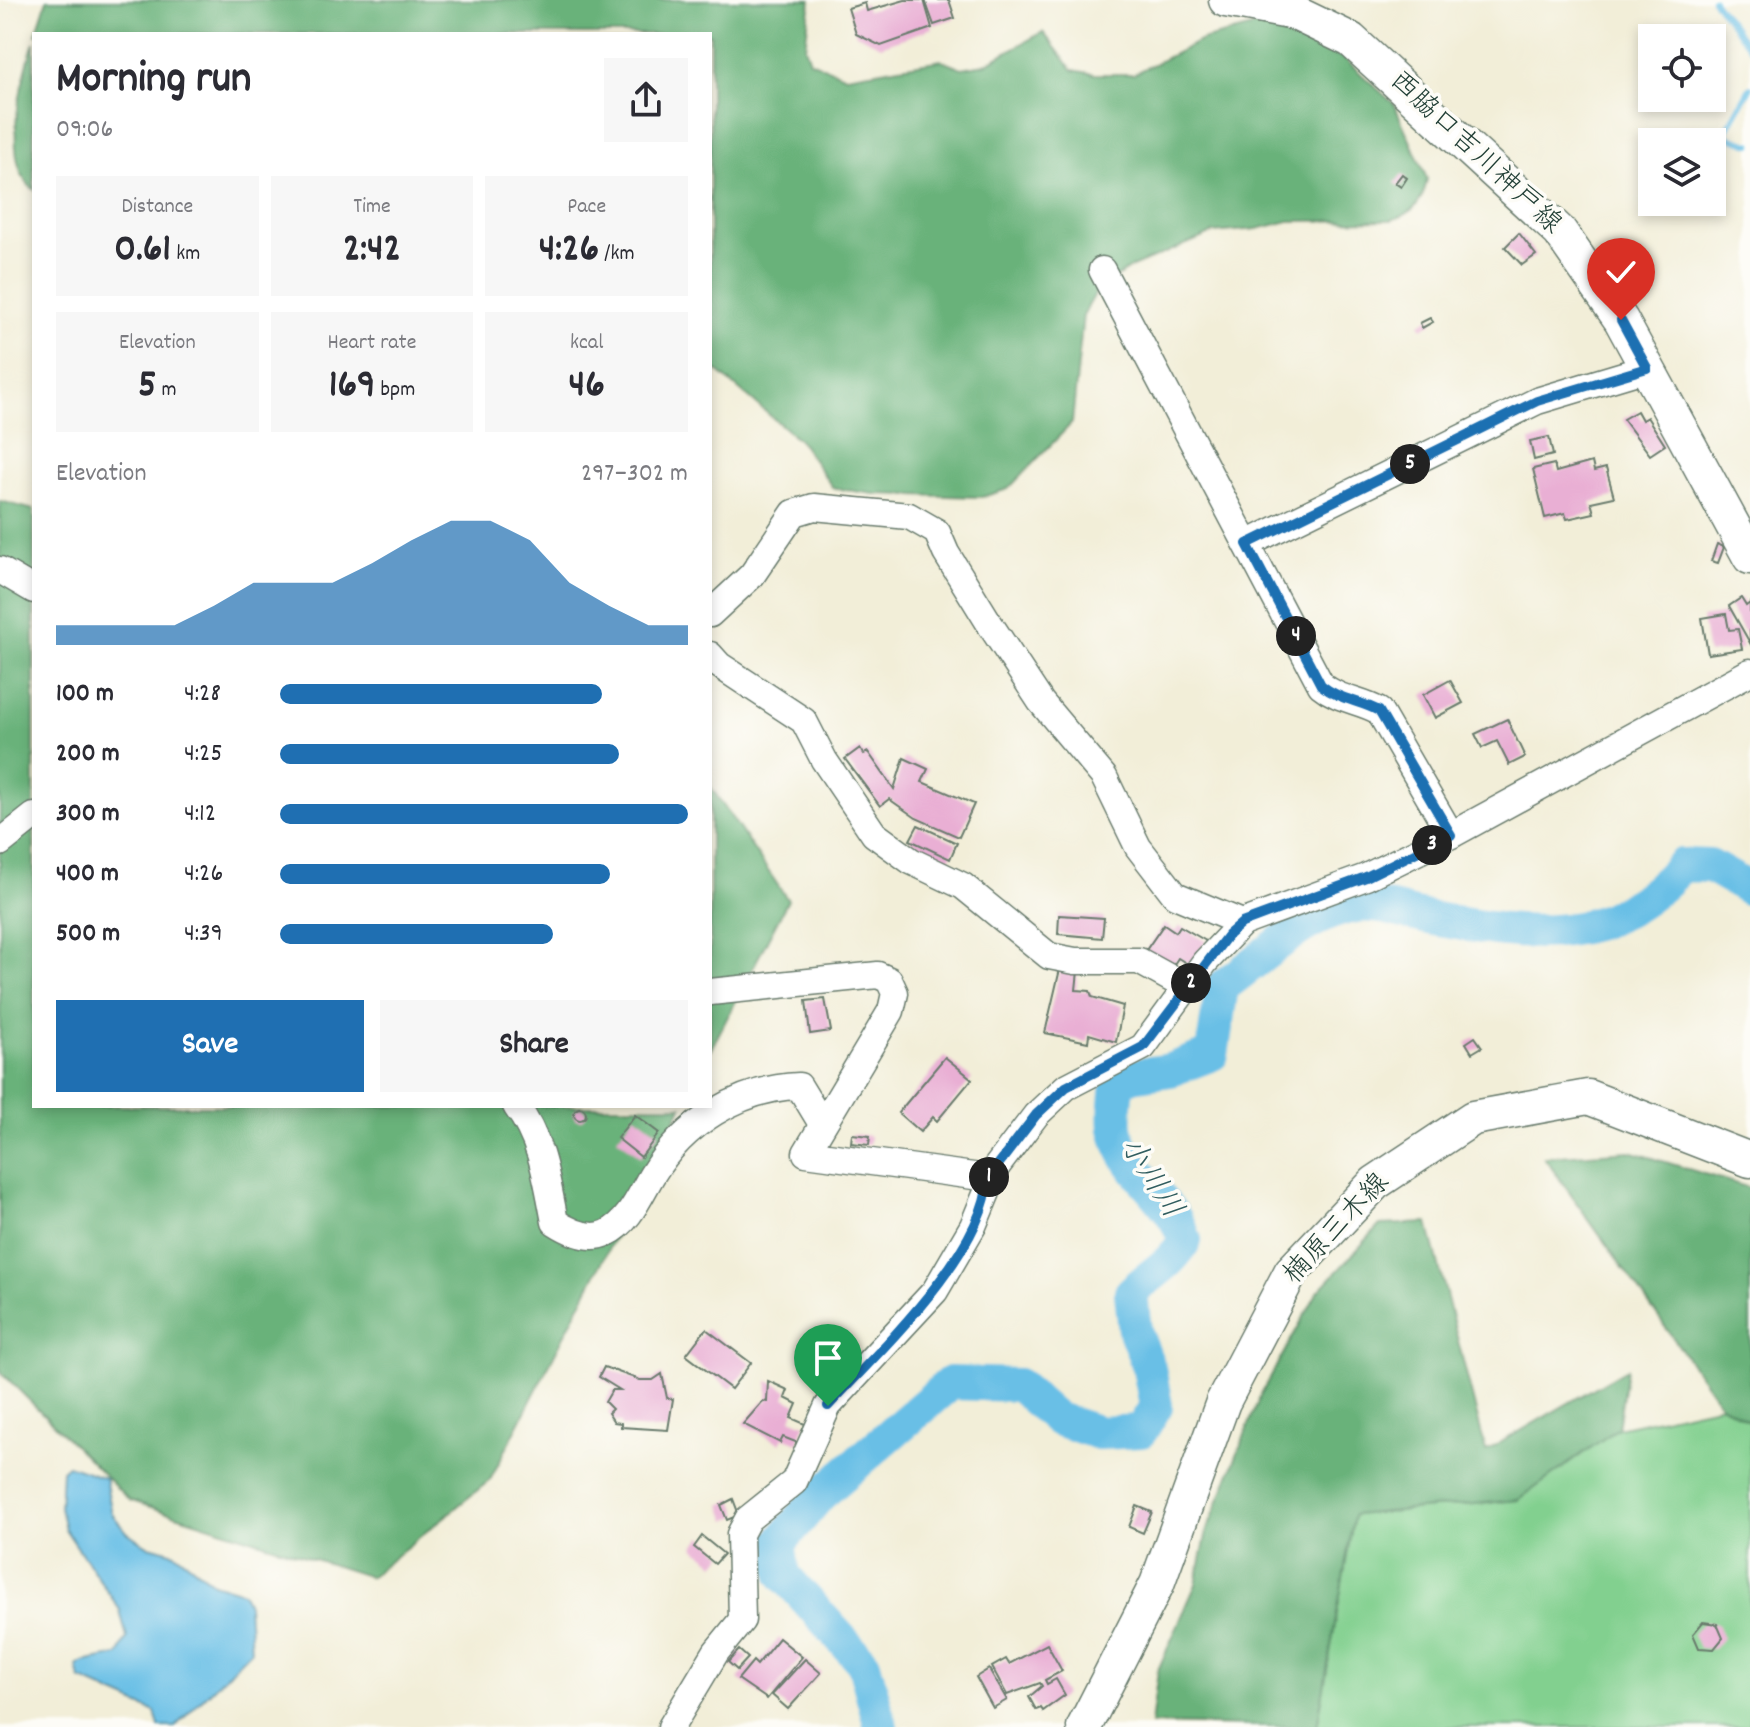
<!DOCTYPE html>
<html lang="en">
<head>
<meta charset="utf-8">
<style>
	body { margin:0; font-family:Dekko,"Klee One",sans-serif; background:#f7f7f7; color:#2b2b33; height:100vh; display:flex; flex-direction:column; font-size:30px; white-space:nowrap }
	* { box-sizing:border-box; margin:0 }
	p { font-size:26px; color:#7c7c81 }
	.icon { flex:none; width:44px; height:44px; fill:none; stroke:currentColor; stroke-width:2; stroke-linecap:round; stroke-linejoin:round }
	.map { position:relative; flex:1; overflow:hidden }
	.details { position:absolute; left:32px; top:32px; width:680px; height:1076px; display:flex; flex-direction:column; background:#fff; border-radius:0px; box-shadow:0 4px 12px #0003 }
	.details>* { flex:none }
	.controls { position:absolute; left:1638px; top:24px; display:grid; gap:16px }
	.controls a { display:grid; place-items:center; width:88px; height:88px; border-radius:0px; background:#fff; box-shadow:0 4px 12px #0003; font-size:40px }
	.pin { position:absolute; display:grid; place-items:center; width:68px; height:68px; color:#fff; margin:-82px -34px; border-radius:50% 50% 50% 0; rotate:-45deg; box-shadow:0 0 8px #0007 }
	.pin .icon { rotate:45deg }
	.km { position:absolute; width:40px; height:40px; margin:-20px; border-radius:50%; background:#222; color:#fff; font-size:22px; line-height:40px; text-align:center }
	.round { display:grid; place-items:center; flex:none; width:84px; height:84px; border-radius:0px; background:#f7f7f7 }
	.summary { display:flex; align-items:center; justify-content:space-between; height:136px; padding:0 24px }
	h1 { font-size:44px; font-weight:700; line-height:60px }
	.figures { display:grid; grid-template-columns:repeat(3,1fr); gap:12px; height:136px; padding:8px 24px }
	.figures div { display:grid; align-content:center; border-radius:0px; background:#f7f7f7; text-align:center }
	.figures b { font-size:40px; font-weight:700 }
	.figures small { font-size:22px; font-weight:400 }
	.figures p { font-size:22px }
	.chart { height:224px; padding:16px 24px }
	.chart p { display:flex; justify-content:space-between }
	.chart svg { width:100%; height:144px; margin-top:8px; fill:#1f6fb2; opacity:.7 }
	.cta { display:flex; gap:16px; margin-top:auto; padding:16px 24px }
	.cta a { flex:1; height:92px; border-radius:0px; background:#1f6fb2; color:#fff; font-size:32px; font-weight:700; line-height:92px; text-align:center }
	.cta a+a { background:#f7f7f7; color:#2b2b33 }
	ul { padding:0 24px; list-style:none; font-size:26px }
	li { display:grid; grid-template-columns:128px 96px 1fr; align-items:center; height:60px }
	li i { height:20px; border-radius:10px; background:#1f6fb2 }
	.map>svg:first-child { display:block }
</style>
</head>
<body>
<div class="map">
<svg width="1750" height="1727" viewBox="0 0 1750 1727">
	<rect width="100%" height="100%" fill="#fdfcf7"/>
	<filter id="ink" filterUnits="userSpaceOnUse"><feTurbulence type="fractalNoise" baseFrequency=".0125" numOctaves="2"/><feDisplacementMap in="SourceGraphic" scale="16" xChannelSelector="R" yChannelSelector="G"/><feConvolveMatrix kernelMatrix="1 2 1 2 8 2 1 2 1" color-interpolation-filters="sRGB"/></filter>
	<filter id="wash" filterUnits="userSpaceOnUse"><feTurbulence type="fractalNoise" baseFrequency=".006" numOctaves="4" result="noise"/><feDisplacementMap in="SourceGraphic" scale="32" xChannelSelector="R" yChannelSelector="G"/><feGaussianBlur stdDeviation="1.8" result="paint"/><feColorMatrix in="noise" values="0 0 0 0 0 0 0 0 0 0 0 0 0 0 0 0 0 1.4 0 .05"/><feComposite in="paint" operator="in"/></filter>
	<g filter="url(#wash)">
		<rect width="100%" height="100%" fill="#f2eed8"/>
		<path fill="#82d08f" stroke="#508662" stroke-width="2" d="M1721,1405L1750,1421V1727H1317L1354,1515L1518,1500L1618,1428Z"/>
		<g fill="#69b27a" stroke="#447857" stroke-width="2">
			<path d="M47,0H811L805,47L810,61L846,76L942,60L962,68L985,64L1043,32L1073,70L1095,74H1134L1202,40L1260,25L1276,26L1306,36L1346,60L1394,104L1427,179C1423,202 1414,214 1391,220L1289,221L1257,229L1213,233L1132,267L1098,289L1083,315L1072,423L1008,489L982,497L874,494L833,488L799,440L710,365V34H36Z"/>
			<path d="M34,42V190C0,163 21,83 34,42Z"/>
			<path d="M0,501L34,510V1106H682L490,1480L370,1577L129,1500L0,1371Z"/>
			<path d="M710,786L788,900L710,1051Z"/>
			<path d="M1630,1151L1750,1188V1421L1721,1405L1544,1157Z"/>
			<path d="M1428,1223L1486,1451L1627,1369L1618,1428L1518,1500L1354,1515L1317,1727L1151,1724L1158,1670L1196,1584L1207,1531L1261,1394L1317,1293L1380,1225Z"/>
		</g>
		<path fill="#69bfe6" stroke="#447e8d" stroke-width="2" d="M68,1465L105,1478L112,1514L127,1532L146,1545L175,1553L213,1583L243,1592L248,1605L251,1650L175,1727H159L155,1712L80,1679L77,1666L83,1662L118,1655L127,1638L120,1610L65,1529L60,1508L62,1470Z"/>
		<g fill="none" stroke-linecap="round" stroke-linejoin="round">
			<g stroke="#69bfe6" stroke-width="6">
				<path d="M1713,0L1750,48"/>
				<path d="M1750,88L1724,135L1750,144"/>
			</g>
			<path stroke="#69bfe6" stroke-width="34" d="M881,1727L864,1664L784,1575L779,1544L820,1495L950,1383L1018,1385L1057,1419L1099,1433L1141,1431L1156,1406L1149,1368L1135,1331L1131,1293C1151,1273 1172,1264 1185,1240C1172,1198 1123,1172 1116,1128C1114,1111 1117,1095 1119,1078L1170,1070L1212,1054L1222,987C1262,959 1306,913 1357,906C1378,903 1407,914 1429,918C1530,937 1607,949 1682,865L1710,866L1750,889"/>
		</g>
		<g id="blocks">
			<g fill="#e9afd4">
				<path d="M905,0H924L932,28L881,46L856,34L848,8L865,3L867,11Z"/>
				<path d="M925,0H949L955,18L934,25Z"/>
				<path d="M1402,174L1407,178L1401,187L1395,183Z"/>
				<path d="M1519,233L1536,255L1522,265L1505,247Z"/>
				<path d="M1430,318L1433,322L1422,328L1420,323Z"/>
				<path d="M1637,411L1642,420L1647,417L1665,445L1650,455L1623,419Z"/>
				<path d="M1549,437L1553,455L1534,460L1530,441Z"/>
				<path d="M1592,462L1594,471L1606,468L1614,497L1591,502L1594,513L1567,519L1565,513L1545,518L1533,469L1554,464L1556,472Z"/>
				<path d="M1717,544L1724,547L1718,563L1711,561Z"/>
				<path d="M1741,598L1746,606L1750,603V643L1729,606Z"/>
				<path d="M1726,614L1729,630L1738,629L1742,649L1708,654L1702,618Z"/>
				<path d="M1450,680L1463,703L1435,718L1423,695Z"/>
				<path d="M1507,719L1525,757L1509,765L1497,741L1482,748L1475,734Z"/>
				<path d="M860,748L864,754L868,752L894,789L904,758L928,769L922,782L974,804L959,837L916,818L889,799L880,806L845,759Z"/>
				<path d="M918,825L957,843L950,859L910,840Z"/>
				<path d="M1059,915L1104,918L1102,938L1058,934Z"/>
				<path d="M1164,924L1176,932L1180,926L1206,941L1191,966L1178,958L1169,972L1142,956Z"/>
				<path d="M1060,969L1078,971L1076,990L1090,991L1092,997L1123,1006L1116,1042L1089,1034L1088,1042L1045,1033Z"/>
				<path d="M825,999L831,1031L810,1034L806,1001Z"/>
				<path d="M1475,1037L1482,1047L1472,1053L1466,1043Z"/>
				<path d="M945,1057L972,1079L937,1121L933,1117L920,1132L898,1113Z"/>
				<circle cx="580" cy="1114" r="6"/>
				<path d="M635,1115L659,1133L641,1157L617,1138Z"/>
				<path d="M852,1134L870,1136L869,1145L851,1143Z"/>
				<path d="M706,1329L751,1363L731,1389L686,1355Z"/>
				<path d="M604,1367L640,1380H653L662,1374L667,1398L673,1399L668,1430L621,1427V1423L614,1422L608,1413L612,1409L605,1402L612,1390H620L599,1377Z"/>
				<path d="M768,1381L788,1390L785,1398L797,1404L791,1418L805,1424L798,1443L783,1437L780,1443L743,1424L763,1401L767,1402Z"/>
				<path d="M733,1499L739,1515L727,1520L721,1505Z"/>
				<path d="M1137,1506L1152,1512L1143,1533L1129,1527Z"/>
				<path d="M702,1536L724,1554L715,1564L694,1547Z"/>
				<path d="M1703,1622L1717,1624L1723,1638L1714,1649L1699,1648L1693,1634Z"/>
				<path d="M779,1638L802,1657L767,1699L738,1679L753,1661L757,1665Z"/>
				<path d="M1047,1644L1062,1671L1045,1680L1047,1684L1056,1679L1065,1695L1043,1711L1041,1708L1036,1710L1029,1697L1042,1686L1040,1683L1007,1695L992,1667L1006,1659L1009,1664Z"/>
				<path d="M739,1650L748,1658L737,1670L728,1662Z"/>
				<path d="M805,1659L821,1673L788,1709L772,1695Z"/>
				<path d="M989,1669L1007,1700L993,1708L976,1677Z"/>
			</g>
		</g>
	</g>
	<g filter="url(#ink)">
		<use href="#blocks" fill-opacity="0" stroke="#697b6d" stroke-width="2"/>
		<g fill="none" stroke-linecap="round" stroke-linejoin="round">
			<g stroke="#697b6d" stroke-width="29">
				<g id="minor">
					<path d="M1102,270L1321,685C1339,700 1359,700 1379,711L1451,835"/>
					<path d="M1247,544L1537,401L1647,368"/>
					<path d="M0,570L34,590"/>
					<path d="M710,614L752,575L794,513L814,507L909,516L937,532L946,553L991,626L1041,702L1104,777L1138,847L1175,895L1242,923"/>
					<path d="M710,655L719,665L804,721L824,760L874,834L911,861L963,886L1049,956L1075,961H1139L1188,988"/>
					<path d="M0,843L34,816"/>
					<path d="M710,992L878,975L889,980L895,993L891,1011L806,1153L988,1178"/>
					<path d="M516,1106C542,1140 547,1181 555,1222C569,1231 590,1241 607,1233C629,1223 640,1195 652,1175C683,1124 739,1088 799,1086L822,1124"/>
					<path d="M671,1727L716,1652L742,1620L740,1534L748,1519L794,1482L828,1406L935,1291L973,1226L987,1192L988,1178L1036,1115L1066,1087L1143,1047L1205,962L1242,923L1366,877L1451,835L1750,672"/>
				</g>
			</g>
			<g stroke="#697b6d" stroke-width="37">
				<g id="major">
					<path d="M1226,0L1295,13L1351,40L1560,232L1621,320L1750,557"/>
					<path d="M1084,1727L1157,1584L1223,1402L1291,1272L1375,1183L1473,1118L1588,1097L1750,1160"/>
				</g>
			</g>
			<use href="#minor" stroke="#fff" stroke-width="26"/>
			<use href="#major" stroke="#fff" stroke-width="34"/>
		</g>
	</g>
	<g fill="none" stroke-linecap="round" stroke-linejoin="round" filter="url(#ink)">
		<g stroke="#fff" stroke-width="16">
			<path id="route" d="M828,1406C877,1353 985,1252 988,1178L1036,1115L1066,1087L1143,1047L1228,935L1242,923L1366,877L1451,835L1379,711C1359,700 1339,700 1321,685L1247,544L1537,401L1647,368L1621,320"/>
		</g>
		<use href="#route" stroke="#1f6fb2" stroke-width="10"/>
	</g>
	<g text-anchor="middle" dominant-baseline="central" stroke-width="7" stroke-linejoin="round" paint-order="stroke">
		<g font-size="28" fill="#1f3d34" stroke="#fdfcf7">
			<text transform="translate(1474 154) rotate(43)">西脇口吉川神戸線</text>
			<text transform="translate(1338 1230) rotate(-47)">楠原三木線</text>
		</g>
		<g font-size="30" font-style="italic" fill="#325e60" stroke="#fdfcf7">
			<text transform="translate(1149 1179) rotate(57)">小川川</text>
		</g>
	</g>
</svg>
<div class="controls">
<a><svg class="icon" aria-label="locate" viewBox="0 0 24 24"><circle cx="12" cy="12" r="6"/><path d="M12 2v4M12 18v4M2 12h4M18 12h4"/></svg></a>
<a><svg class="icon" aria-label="layers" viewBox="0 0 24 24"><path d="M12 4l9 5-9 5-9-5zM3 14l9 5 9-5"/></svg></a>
</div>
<div class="pin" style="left:828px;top:1406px;background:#1e9e55"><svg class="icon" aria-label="arrive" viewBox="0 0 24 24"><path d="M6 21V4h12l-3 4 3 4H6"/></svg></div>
<div class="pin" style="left:1621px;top:320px;background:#d93025"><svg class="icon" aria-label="check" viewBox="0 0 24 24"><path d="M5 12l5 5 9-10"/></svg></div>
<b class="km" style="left:989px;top:1177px">1</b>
<b class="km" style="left:1191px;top:983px">2</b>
<b class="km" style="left:1432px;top:845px">3</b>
<b class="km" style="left:1296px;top:636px">4</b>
<b class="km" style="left:1410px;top:464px">5</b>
<section class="details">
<div class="summary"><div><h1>Morning run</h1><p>09:06</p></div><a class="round"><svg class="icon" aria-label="share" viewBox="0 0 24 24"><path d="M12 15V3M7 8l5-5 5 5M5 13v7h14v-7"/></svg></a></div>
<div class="figures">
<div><p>Distance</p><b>0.61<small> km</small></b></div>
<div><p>Time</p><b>2:42</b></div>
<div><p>Pace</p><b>4:26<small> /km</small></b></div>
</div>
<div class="figures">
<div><p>Elevation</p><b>5<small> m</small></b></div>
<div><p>Heart rate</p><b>169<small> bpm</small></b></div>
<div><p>kcal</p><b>46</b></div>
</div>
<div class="chart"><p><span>Elevation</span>297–302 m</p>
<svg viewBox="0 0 160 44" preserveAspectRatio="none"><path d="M0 44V38L10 38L20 38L30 38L40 32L50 25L60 25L70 25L80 19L90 12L100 6L110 6L120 12L130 25L140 32L150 38L160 38V44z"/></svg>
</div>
<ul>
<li><b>100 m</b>4:28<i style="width:79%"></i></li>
<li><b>200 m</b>4:25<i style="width:83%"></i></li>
<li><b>300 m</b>4:12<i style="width:100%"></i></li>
<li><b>400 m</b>4:26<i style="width:81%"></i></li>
<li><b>500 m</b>4:39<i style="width:67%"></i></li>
</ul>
<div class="cta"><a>Save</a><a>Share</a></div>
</section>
</div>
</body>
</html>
